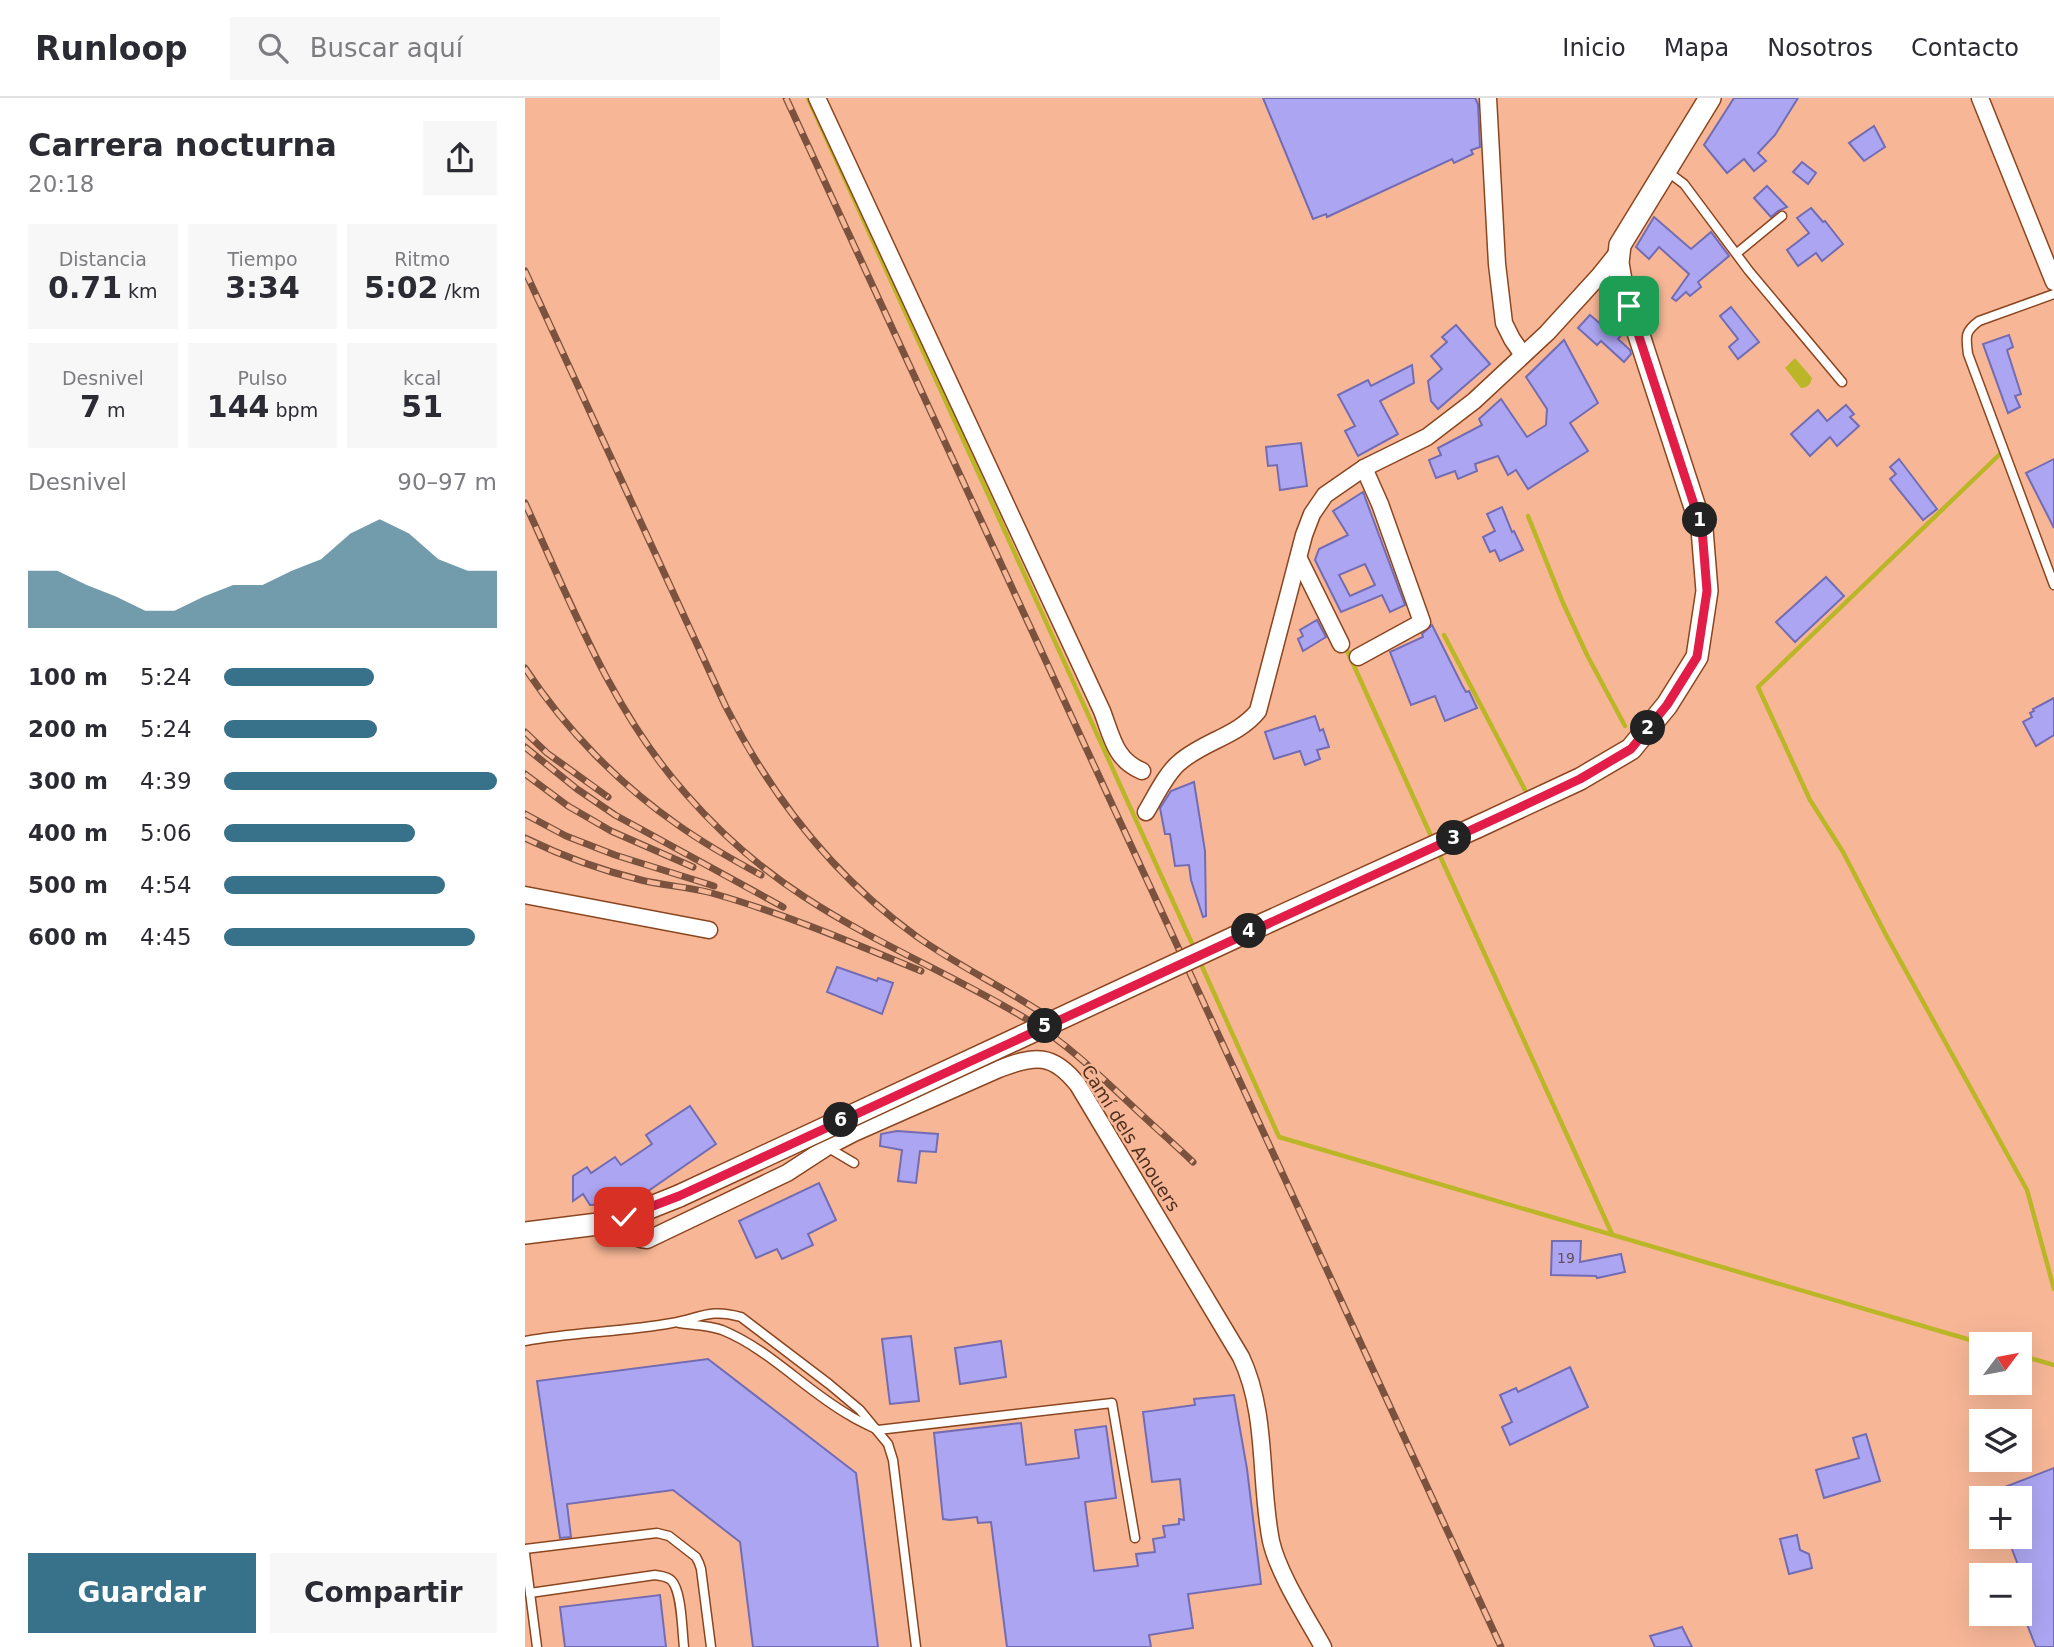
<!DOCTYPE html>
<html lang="es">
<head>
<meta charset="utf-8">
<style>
	body { margin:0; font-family:"DejaVu Sans",sans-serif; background:#f7f7f7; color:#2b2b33; height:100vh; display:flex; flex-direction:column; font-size:26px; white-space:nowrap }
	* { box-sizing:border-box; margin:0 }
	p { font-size:23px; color:#7c7c81 }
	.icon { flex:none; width:38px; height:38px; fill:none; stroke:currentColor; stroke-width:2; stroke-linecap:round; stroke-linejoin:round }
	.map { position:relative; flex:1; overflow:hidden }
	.drawer { display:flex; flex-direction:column; background:#fff; width:525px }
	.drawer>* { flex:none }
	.needle { width:46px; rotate:58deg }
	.fabs { position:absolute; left:1444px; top:1234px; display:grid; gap:14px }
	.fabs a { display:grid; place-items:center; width:63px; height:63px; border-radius:0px; background:#fff; box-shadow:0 7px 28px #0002; font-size:35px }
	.pin { position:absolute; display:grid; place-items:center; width:60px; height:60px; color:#fff; margin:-30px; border-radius:14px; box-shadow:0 4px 10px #0006 }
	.km { position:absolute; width:35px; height:35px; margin:-18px; border-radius:50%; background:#222; color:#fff; font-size:19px; line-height:35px; text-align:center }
	.round { display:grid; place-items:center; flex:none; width:74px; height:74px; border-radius:0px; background:#f7f7f7 }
	.overview { display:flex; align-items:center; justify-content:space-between; height:119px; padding:0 28px }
	h1 { font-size:32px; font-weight:700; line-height:52px }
	.stats { display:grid; grid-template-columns:repeat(3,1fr); gap:10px; height:119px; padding:7px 28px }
	.stats div { display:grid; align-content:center; border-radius:0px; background:#f7f7f7; text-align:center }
	.stats b { font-size:30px; font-weight:700 }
	.stats small { font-size:19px; font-weight:400 }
	.stats p { font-size:19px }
	.chart { height:196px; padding:14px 28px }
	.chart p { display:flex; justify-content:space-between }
	.chart svg { width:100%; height:126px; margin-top:7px; fill:#37728a; opacity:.7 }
	.primary-button { display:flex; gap:14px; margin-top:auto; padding:14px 28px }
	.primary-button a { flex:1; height:80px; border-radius:0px; background:#37728a; color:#fff; font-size:28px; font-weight:700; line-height:80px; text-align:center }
	.primary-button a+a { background:#f7f7f7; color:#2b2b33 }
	ul { padding:0 28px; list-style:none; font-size:23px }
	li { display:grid; grid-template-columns:112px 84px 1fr; align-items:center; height:52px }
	li i { height:18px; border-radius:9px; background:#37728a }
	header { display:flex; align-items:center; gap:42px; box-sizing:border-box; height:98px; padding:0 35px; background:#fff; border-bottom:2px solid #e1e1e2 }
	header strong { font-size:33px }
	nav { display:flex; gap:38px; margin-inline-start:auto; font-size:24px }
	.search { width:490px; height:63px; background:#f7f7f7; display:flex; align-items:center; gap:18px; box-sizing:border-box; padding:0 24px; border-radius:0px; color:#7c7c81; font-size:26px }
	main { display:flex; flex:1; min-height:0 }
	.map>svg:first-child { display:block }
</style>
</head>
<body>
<header>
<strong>Runloop</strong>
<div class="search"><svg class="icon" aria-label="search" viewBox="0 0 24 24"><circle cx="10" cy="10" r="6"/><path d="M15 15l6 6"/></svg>Buscar aquí</div>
<nav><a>Inicio</a><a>Mapa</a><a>Nosotros</a><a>Contacto</a></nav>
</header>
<main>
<section class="drawer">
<div class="overview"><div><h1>Carrera nocturna</h1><p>20:18</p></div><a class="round"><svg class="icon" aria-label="share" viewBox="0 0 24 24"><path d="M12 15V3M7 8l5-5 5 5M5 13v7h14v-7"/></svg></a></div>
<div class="stats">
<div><p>Distancia</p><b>0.71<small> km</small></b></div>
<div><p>Tiempo</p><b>3:34</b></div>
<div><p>Ritmo</p><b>5:02<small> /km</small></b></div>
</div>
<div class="stats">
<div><p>Desnivel</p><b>7<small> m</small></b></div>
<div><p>Pulso</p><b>144<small> bpm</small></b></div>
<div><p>kcal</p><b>51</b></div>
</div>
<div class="chart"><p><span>Desnivel</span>90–97 m</p>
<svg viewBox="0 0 160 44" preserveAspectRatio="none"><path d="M0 44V24L10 24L20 29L30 33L40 38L50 38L60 33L70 29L80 29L90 24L100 20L110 11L120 6L130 11L140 20L150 24L160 24V44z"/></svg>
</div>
<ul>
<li><b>100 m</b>5:24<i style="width:55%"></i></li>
<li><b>200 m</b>5:24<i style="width:56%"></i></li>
<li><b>300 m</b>4:39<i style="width:100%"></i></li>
<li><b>400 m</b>5:06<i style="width:70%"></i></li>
<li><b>500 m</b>4:54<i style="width:81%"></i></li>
<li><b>600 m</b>4:45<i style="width:92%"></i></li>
</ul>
<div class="primary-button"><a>Guardar</a><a>Compartir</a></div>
</section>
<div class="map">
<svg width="1529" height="1549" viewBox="0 0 1529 1549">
	<rect width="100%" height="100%" fill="#f7b797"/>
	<path fill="#bbb627" d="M1270,260L1287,280C1286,286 1282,290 1276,290L1260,270Z"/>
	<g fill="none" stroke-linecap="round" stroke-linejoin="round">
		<g stroke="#bbb627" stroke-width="4.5">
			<path d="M283,0L670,852"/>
			<path d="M1474,357L1233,589L1285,702L1318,754L1361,837L1502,1092L1529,1191"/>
			<path d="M1003,418L1038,505L1062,557L1100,628"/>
			<path d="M919,537L1000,692"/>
			<path d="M820,548L906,738"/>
			<path d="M915,758L1087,1136"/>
			<path d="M675,864L754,1039L1459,1246"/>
			<path d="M1494,1257L1529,1267"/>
		</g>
	</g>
	<g fill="#aca6f2" stroke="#736cb3" stroke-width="2" fill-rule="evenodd">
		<path d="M738,0H950L953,6L955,49L946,52L948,56L929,65L927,61L802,119L801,116L788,121Z"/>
		<path d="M1209,0H1273L1250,37L1233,55L1241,63L1229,73L1219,61L1202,75L1179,47Z"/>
		<path d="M1349,28L1360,49L1339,63L1324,45Z"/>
		<path d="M1277,64L1291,75L1283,86L1268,74Z"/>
		<path d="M1242,88L1262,109L1253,113L1246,119L1229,100Z"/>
		<path d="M1286,110L1298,124L1300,123L1318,146L1297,163L1291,155L1273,168L1262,152L1284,135L1272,120Z"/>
		<path d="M1129,119L1166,151L1186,134L1204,158L1173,184L1176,189L1165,198L1161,194L1151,203L1147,200L1164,176L1134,149L1124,161L1111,149Z"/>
		<path d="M1206,209L1234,244L1213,261L1204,249L1213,241L1195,218Z"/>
		<path d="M1065,217L1078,228L1087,218L1097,226L1094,230L1099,234L1093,241L1105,252L1106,256L1099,264L1076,243L1072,247L1053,230Z"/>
		<path d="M931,227L965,266L913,311L906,303L903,283L917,271L906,258L922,244L917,239Z"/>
		<path d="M1484,237L1488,249L1482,252L1496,296L1490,298L1495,309L1483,315L1458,246Z"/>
		<path d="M1039,242L1073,305L1045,325L1063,353L1003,391L991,372L983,377L973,358L950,366L952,373L933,381L930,373L911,380L904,362L916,357L913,350L957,327L954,321L976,301L1002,339L1021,327L1022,311L1001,279Z"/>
		<path d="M887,267L889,285L855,303L873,336L833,358L820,333L830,328L813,297L843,282L846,288Z"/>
		<path d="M1321,307L1329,316L1325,319L1334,328L1312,348L1305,339L1285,358L1266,336L1293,312L1302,323Z"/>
		<path d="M776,345L782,388L755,392L752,367L743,368L741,349Z"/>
		<path d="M1374,361L1412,411L1398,422L1365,381L1371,376L1365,369Z"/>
		<path d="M1529,361V430L1501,375Z"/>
		<path d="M838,394L880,507L865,514L857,497L816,514L790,462L794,451L823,437L808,413ZM840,466L850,487L825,498L814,477Z"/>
		<path d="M977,409L987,434L989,433L998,452L975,463L970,452L965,454L958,439L970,433L962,416Z"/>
		<path d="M1301,479L1319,498L1270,544L1251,524Z"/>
		<path d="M792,522L801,539L778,553L773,541L778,538L775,532Z"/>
		<path d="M907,527L937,587L941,594L944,593L952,610L920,623L910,598L886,607L865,554L898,539L897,536Z"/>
		<path d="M1529,600V637L1511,648L1498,624L1507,619L1505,615L1509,613L1508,611Z"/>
		<path d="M790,618L795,633L798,631L804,649L792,652L795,661L780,667L775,653L749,661L740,634Z"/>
		<path d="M669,684L680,753L681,818L678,819L666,782L664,767L650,768L645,736H640L635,710L646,693Z"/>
		<path d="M312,869L352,883L353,880L368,885L357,916L302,894Z"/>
		<path d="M165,1008L191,1046L113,1100L88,1106L65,1107L58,1096L48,1103V1078L62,1069L66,1075L90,1059L96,1067L127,1046L121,1037Z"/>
		<path d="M372,1033L413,1036L411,1054L395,1053L391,1085L373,1083L377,1052L355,1048L356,1036Z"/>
		<path d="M294,1085L311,1122L283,1136L288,1147L257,1161L252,1151L231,1160L214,1123Z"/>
		<path d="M1027,1143H1056L1055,1164L1096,1156L1100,1174L1072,1180L1071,1178L1026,1177Z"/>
		<path d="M386,1238L394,1303L365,1306L357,1241Z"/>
		<path d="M476,1243L481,1279L435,1286L430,1250Z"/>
		<path d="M183,1261L331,1375L353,1549H228L215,1444L148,1392L42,1406L46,1439L35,1440L12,1283Z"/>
		<path d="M1045,1269L1063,1309L985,1347L977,1329L987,1324L975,1297L991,1290L993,1294Z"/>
		<path d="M709,1297L722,1371L736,1486L663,1496L668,1530L624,1537L626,1549H482L466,1424L453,1425L452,1419L425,1422L418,1421L409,1335L496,1325L501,1367L554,1360L550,1332L581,1328L591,1400L560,1404L569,1473L613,1468L611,1456L630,1454L628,1441L640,1439L638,1428L654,1426V1421L659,1422L655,1381L627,1384L618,1314L670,1307L669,1301Z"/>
		<path d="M1341,1336L1355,1383L1299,1400L1291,1372L1334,1360L1328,1340Z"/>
		<path d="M1529,1370V1549H1511L1494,1506V1491L1501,1488L1482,1438H1494V1400L1454,1399Z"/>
		<path d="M1272,1437L1275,1452L1284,1456L1287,1470L1264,1476L1255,1441Z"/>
		<path d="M135,1497L141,1549H40L35,1509Z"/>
		<path d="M1157,1529L1167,1549H1130L1125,1538Z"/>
	</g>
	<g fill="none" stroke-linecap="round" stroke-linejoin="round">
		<g stroke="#8c461f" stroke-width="11">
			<g id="service">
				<path d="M1143,74L1159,86L1224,173L1317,284"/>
				<path d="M1212,155L1257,118"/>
				<path d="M1529,196L1454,223C1439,234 1441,239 1443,256L1529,487"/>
				<path d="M302,1049L329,1065"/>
				<path d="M154,1225C168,1227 183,1227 197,1232C244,1251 280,1292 324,1317C333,1323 343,1327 353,1332L587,1305L610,1440"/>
				<path d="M0,1243C48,1234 98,1234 147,1225C176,1220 184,1210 216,1219L304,1286L335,1312L363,1346L368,1362L391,1549"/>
				<path d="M0,1451L132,1435L144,1438L171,1459L174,1465L176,1471L186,1549"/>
				<path d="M0,1456L12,1549"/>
				<path d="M5,1495L130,1477C136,1478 141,1478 146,1482C157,1492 157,1533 159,1549"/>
			</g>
		</g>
		<g stroke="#8c461f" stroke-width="19">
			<g id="minor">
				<path d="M292,0L577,613C587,639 590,662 617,673"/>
				<path d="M963,0L972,166L979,225L987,241L998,257"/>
				<path d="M1455,0L1529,184"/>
				<path d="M774,461L816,546"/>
				<path d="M833,559L897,524L855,406L839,370"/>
				<path d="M621,714C630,699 642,674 655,664C679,643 713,638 733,613L779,437L787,416L800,397L839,370L902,339L949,303L1022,235L1074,178L1094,153"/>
				<path d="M0,797L184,832"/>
				<path d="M99,1120C102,1133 108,1141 122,1142L262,1075L302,1049L329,1035L474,971C510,957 528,955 553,987L716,1259C743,1316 734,1383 746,1443C753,1475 782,1520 798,1549"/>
			</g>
		</g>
		<g stroke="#8c461f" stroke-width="24">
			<g id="tertiary">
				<path d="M952,729L1055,681L1106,651L1142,607L1172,559L1182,493L1177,431L1096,182L1093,165L1095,147L1185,0"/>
				<path d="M0,1135L73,1126L99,1120L154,1098"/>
			</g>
		</g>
		<use href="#service" stroke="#fff" stroke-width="8"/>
		<use href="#minor" stroke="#fff" stroke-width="16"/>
		<use href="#tertiary" stroke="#fff" stroke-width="21"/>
		<g stroke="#7a523e" stroke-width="7">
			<g id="rail">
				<path d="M261,0L976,1549"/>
				<path d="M0,173L200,607C246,698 308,778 391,838C430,866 474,887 514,913"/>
				<path d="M0,405C46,505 86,612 161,696C196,736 236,771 281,800C353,847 435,880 508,925C543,947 572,975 602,1003C624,1024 646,1043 668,1064"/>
				<path d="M0,570C40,631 94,686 153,727C180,746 208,762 236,777"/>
				<path d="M0,634L22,655L83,699"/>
				<path d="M0,649L52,691L90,717L258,809"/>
				<path d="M0,676L43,708L86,733L168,769"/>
				<path d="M0,716L41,738L90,757L189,788"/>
				<path d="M0,740C37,758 75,772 116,782C140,788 166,789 190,796C260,816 328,845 396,873"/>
			</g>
		</g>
		<use href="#rail" stroke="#f7b797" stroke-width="4.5" stroke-dasharray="13" stroke-linecap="butt"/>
		<g stroke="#8c461f" stroke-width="24" stroke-linecap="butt">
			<path id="tertiary-bridge" d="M154,1098L732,829L952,729"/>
		</g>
		<use href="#tertiary-bridge" stroke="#fff" stroke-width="21"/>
	</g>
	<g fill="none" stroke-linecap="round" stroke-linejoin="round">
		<g stroke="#fff" stroke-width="14">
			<path id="route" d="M99,1119L154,1098L985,714L1055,681L1106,651L1142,607L1172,559L1182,493L1177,431L1104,208"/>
		</g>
		<use href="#route" stroke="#e11d48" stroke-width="9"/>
	</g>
	<g text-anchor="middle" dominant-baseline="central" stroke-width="5" stroke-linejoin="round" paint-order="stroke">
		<g font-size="14" fill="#664d54">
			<text x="1041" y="1160">19</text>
		</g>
		<g font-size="18" fill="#4f2f1f" stroke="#f7b797">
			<text transform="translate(606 1040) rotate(58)">Camí dels Anouers</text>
		</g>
	</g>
</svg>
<div class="fabs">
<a><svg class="needle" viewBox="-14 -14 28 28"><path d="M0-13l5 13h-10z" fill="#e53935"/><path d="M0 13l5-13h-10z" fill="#7c7c81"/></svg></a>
<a><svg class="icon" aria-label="layers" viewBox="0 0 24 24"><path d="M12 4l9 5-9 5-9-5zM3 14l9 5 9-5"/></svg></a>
<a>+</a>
<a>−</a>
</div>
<div class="pin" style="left:1104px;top:208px;background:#1e9e55"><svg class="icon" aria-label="arrive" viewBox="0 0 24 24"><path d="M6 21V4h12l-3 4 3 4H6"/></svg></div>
<div class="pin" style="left:99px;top:1119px;background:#d93025"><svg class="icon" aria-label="check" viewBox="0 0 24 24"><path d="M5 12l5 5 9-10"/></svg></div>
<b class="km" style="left:1175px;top:422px">1</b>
<b class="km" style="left:1123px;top:630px">2</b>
<b class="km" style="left:929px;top:740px">3</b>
<b class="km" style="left:724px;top:833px">4</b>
<b class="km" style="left:520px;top:928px">5</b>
<b class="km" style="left:316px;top:1022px">6</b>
</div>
</main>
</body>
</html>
